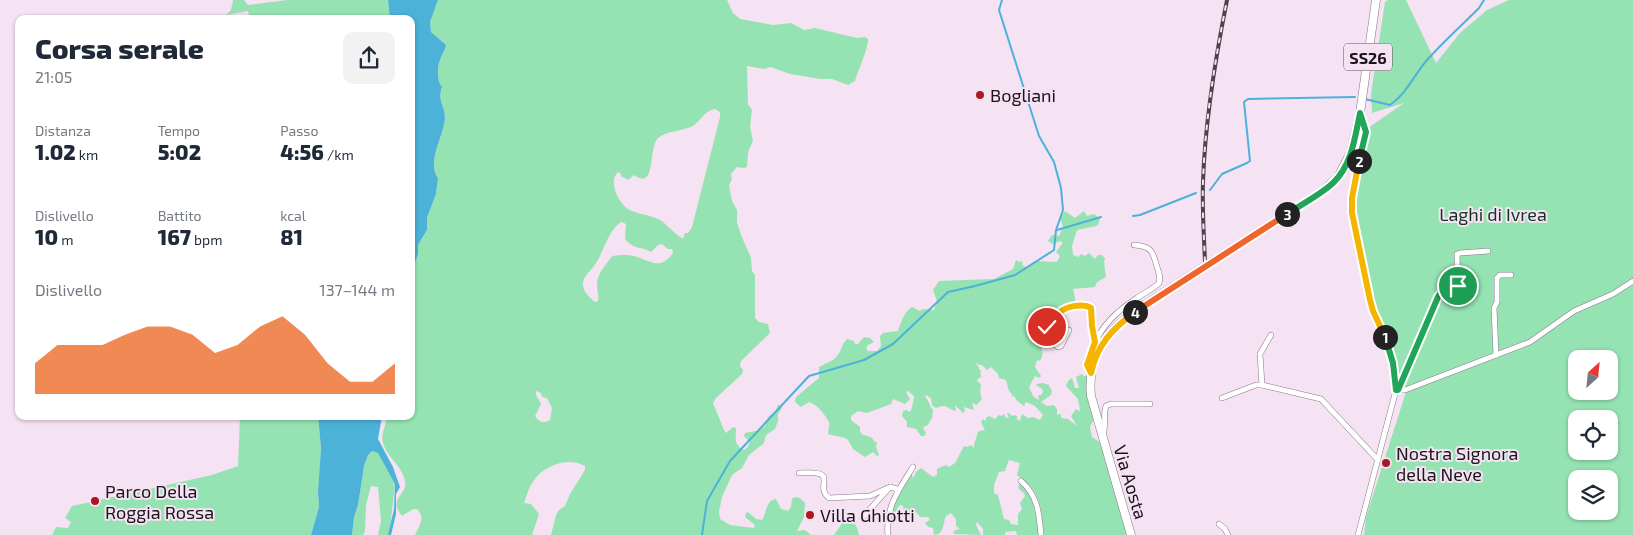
<!DOCTYPE html>
<html lang="it">
<head>
<meta charset="utf-8">
<style>
	body { margin:0; font-family:"Exo 2",sans-serif; background:#f2f2f3; color:#1f2937; height:100vh; display:flex; flex-direction:column; font-size:19px; white-space:nowrap }
	* { box-sizing:border-box; margin:0 }
	p { font-size:16px; color:#747a83 }
	.icon { flex:none; width:28px; height:28px; fill:none; stroke:currentColor; stroke-width:2; stroke-linecap:round; stroke-linejoin:round }
	.map { position:relative; flex:1; overflow:hidden }
	.drawer { position:absolute; left:15px; top:15px; width:400px; height:405px; display:flex; flex-direction:column; background:#fff; border-radius:10px; box-shadow:0 1px 4px #0004 }
	.drawer>* { flex:none }
	.needle { width:32px; rotate:27deg }
	.tools { position:absolute; left:1568px; top:350px; display:grid; gap:10px }
	.tools a { display:grid; place-items:center; width:50px; height:50px; border-radius:10px; background:#fff; box-shadow:0 1px 4px #0004; font-size:25px }
	.pin { position:absolute; display:grid; place-items:center; width:42px; height:42px; color:#fff; margin:-21px; border:2px solid #fff; border-radius:50%; box-shadow:0 1px 5px #0007 }
	.km { position:absolute; width:25px; height:25px; margin:-12px; border-radius:50%; background:#222; color:#fff; font-size:14px; line-height:25px; text-align:center }
	.round { display:grid; place-items:center; flex:none; width:52px; height:52px; border-radius:10px; background:#f2f2f3 }
	.summary { display:flex; align-items:center; justify-content:space-between; height:85px; padding:0 20px }
	h1 { font-size:28px; font-weight:800; line-height:38px }
	.figures { display:grid; grid-template-columns:repeat(3,1fr); gap:8px; height:85px; padding:5px 20px }
	.figures div { display:grid; align-content:center }
	.figures b { font-size:21px; font-weight:800 }
	.figures small { font-size:14px; font-weight:400 }
	.figures p { font-size:14px }
	.chart { height:140px; padding:10px 20px }
	.chart p { display:flex; justify-content:space-between }
	.chart svg { width:100%; height:90px; margin-top:5px; fill:#ea580c; opacity:.7 }
	.map>svg:first-child { display:block }
</style>
</head>
<body>
<div class="map">
<svg width="1633" height="535" viewBox="0 0 1633 535">
	<rect width="100%" height="100%" fill="#f5e2f3"/>
	<g fill="#95e3b2" fill-rule="evenodd">
		<path d="M233,0H244L248,5L287,0H388L390,19H250L248,11L226,15L231,10Z"/>
		<path d="M438,0H727L733,13L740,19L773,25L791,23L804,30L815,28L857,38L865,37L868,39C869,47 858,71 855,81L848,85L832,79H821L790,74L771,67L764,69L747,66L748,104L752,110L750,127L753,141L748,152L747,167L744,168L737,167L731,174L732,179L729,185L732,201L737,210V222L741,235L751,258L752,271L755,275V318L759,322L768,324L770,333L741,361L740,366L743,370L742,374L716,398L713,403L724,430L726,433L733,427L736,428C736,437 733,445 744,450L747,448L750,442L744,436L745,433L760,430L765,426L768,417L776,411L778,404L782,408L778,414V421L775,429L766,435L764,443L749,455L742,468L733,474L731,477L722,497L719,512L720,519L730,525L754,528L755,525L745,517L746,513L748,512L756,519L762,520C767,512 766,500 776,499L781,509L788,511L791,507L792,499L795,497L800,498L805,503L804,517L797,531L805,530L811,535H551L556,515L559,510L565,506L570,494L585,470V466C568,456 542,466 533,482C528,488 527,496 524,503L531,504L539,514L532,535H415C419,526 426,518 417,509H413L402,516C387,498 408,495 405,481C402,466 387,457 383,443C380,433 387,426 386,416H411V274L418,254V245L427,230V218L436,194L438,178C426,162 444,136 445,118C445,107 437,99 442,88C437,82 437,67 440,60C442,54 445,51 446,45L431,32L430,22ZM715,109L720,112V117L692,227L688,233H685L683,239C675,234 669,227 662,221C652,215 641,215 632,211C620,207 607,182 618,172L621,174V176L628,180L634,175C637,177 641,180 645,178C654,173 650,146 658,138C666,131 681,131 691,127C701,122 703,111 715,109ZM622,222L626,224L625,239C634,250 641,246 651,252L658,245L662,244L668,249H672L673,253C660,270 653,262 637,257C630,254 619,255 612,256C606,265 597,273 597,285C597,291 599,295 598,301L595,302C589,297 582,291 583,282C585,275 590,271 594,266C603,255 609,227 622,222ZM536,391L541,393L542,397L547,398L552,408L550,420C543,424 539,422 535,416L541,404L536,395Z"/>
		<path d="M1388,0H1406L1436,63L1460,33L1487,10L1509,0H1633V535H1364L1366,517L1406,392L1392,372L1357,248L1350,218L1356,167L1368,128L1404,103L1372,113L1371,94L1385,2ZM1576,359H1609V391H1576ZM1576,419H1609V451H1576ZM1576,479H1609V511H1576Z"/>
		<path d="M1065,211L1075,218L1084,211L1087,216L1094,214L1100,219L1098,225L1096,226L1077,230L1072,246L1073,255L1078,257L1081,254L1085,256L1089,253L1095,259L1098,255H1102L1105,258L1104,262L1106,277L1097,282L1095,287L1073,289L1076,303L1074,305L1068,306L1041,336L1042,341L1039,342C1042,348 1045,356 1039,361L1037,360L1035,367L1041,376L1039,378L1035,376L1029,387L1033,396L1038,400L1039,399L1038,395H1041L1043,392L1042,389L1036,385L1037,384L1043,383L1049,385L1052,391L1051,395L1041,402L1047,406L1054,405L1057,409V415L1061,414V418L1068,419L1077,426L1071,416L1076,409L1079,411L1080,410L1078,399L1066,386L1068,381L1072,378L1075,388H1079L1076,377L1082,374L1085,377L1088,372V397L1093,417V421L1090,427L1092,437L1101,443L1129,535H1043C1042,517 1042,498 1029,485C1025,481 1020,478 1017,475L1020,463L1009,460L1005,471L999,472L994,485V493L998,495L1004,519L1009,520L1011,524L1018,525V514L1022,509L1020,503L1025,496C1025,492 1019,491 1018,487L1020,483C1029,490 1033,501 1035,512L1038,513L1039,535H1017L1016,531L1005,532V535H983V529L977,522L976,525L981,535L954,534L953,533L955,530L960,529L956,526V519L951,513L946,516C943,523 944,535 934,535L933,528L928,527L925,523L930,520L928,517H920L916,512L913,514L904,511L903,506L901,505L898,507L896,514L893,515L890,520V508L911,473L913,478L916,472L921,468L933,477L937,475V469L946,465L949,467L955,463L964,446L967,447L971,445L974,448C974,441 977,437 978,432L982,430L985,431L981,422L983,419L986,421V418L989,416L995,419L999,415L1002,416L1004,414L1006,418L1009,417L1007,414L1009,413L1012,416L1014,415L1017,416V419L1020,421L1022,414L1028,418L1033,417L1040,420L1043,415L1035,406L1026,402L1024,406L1016,400L1015,397L1012,396V394L1009,391L1006,380L999,378L998,374L991,367L987,370L982,365H980L976,363L981,372L980,374L982,376L978,379L977,381L981,384L980,392L982,399L977,405L972,403L974,410L964,407L965,411L963,413L955,405L956,409L955,411C947,409 948,403 936,408L932,405L931,398L926,395L925,397C929,400 929,406 933,410L932,418L927,426H925L923,428L926,433L924,436H921L916,429L907,427V422L902,416L903,411L906,410L910,412C912,409 914,399 914,396L908,391L906,392L910,399L905,404L893,399L891,404L867,413L858,411L851,416V420L860,427V432L863,435L871,437L875,442H877L876,447L879,455L877,456L873,452L865,457L853,449L848,440L845,438L828,434C828,430 830,426 829,422C825,415 817,404 809,402L801,407L795,402L796,397L819,378V367C825,363 833,362 837,356C842,351 841,344 847,339L854,341L855,344H858L864,337L870,338L874,342L868,345L866,348L868,351H877L881,346L880,336L883,333L898,331C901,322 904,312 912,307L920,311L923,309L934,310L937,301L933,290L939,281L994,279L1013,269L1016,260L1019,262L1022,261L1023,266L1026,267L1036,261L1057,262L1060,256L1056,252L1062,244V242L1060,241L1053,244L1048,241L1052,235L1059,236L1063,227L1060,218Z"/>
		<path d="M240,416H318L321,448L318,491L319,507L311,535H52L56,527L68,528L71,522L65,518L72,506L212,475L238,466Z"/>
		<path d="M372,451L378,452L395,484L390,529L388,535H378L381,521L378,487L371,486L366,505L365,531L363,535H352L354,517L358,505L364,466L368,455Z"/>
		<path d="M847,520C855,520 858,529 859,535H834L843,522Z"/>
	</g>
	<g fill="#4cb2d8">
		<path d="M388,0H438L430,22L431,32L446,45C445,51 442,54 440,60C437,67 437,82 442,87C437,101 445,106 445,118C444,136 426,162 438,178L436,194L427,218V230L418,245V254L411,274V19H390Z"/>
		<path d="M318,416H382L378,439L393,467L400,487L396,494V514L391,535H388L394,509L395,484L378,453L372,451L368,455L364,466L358,505L354,517L352,535H311L319,507L318,491L321,448Z"/>
	</g>
	<g fill="none" stroke-linecap="round" stroke-linejoin="round">
		<g stroke="#4cb2d8" stroke-width="2">
			<path d="M1365,99L1390,105C1407,93 1414,75 1427,60C1443,42 1462,25 1479,8L1484,0"/>
			<path d="M1210,190L1222,174L1247,163L1250,161L1244,102L1248,99L1355,97"/>
			<path d="M1133,216L1140,215L1196,193"/>
			<path d="M1057,230L1101,217"/>
			<path d="M702,535L707,501L730,461L809,376L864,360L893,344L948,292L975,286L1015,275L1054,250L1056,230L1063,210L1061,188L1054,162L1039,136L999,10L1002,0"/>
		</g>
		<g stroke="#897888" stroke-width="6">
			<g id="minor">
				<path d="M1069,330L1061,346L1058,347L1051,342L1046,328C1050,322 1056,314 1062,310C1070,306 1086,303 1092,310V326L1095,342"/>
				<path d="M1271,335L1260,354L1262,385L1321,399L1378,460"/>
				<path d="M1496,355L1494,308L1497,302V278L1500,275H1511"/>
				<path d="M1091,373C1086,363 1089,357 1093,347C1102,325 1117,311 1137,298C1144,293 1153,289 1159,283C1161,277 1159,273 1157,267C1153,251 1151,246 1134,245"/>
				<path d="M1396,390H1405L1530,342L1574,311L1613,294L1633,281"/>
				<path d="M1398,390L1437,297L1440,294L1458,286L1457,254L1460,253L1488,251"/>
				<path d="M1222,398L1256,385H1263"/>
				<path d="M1102,436C1108,423 1102,417 1106,406L1111,404H1150"/>
				<path d="M799,473C842,470 813,485 829,498L870,496L890,487"/>
				<path d="M1021,481C1038,496 1039,513 1041,535"/>
				<path d="M862,518L890,487L897,489V493"/>
				<path d="M1219,524L1225,529L1228,535"/>
				<path d="M888,535C885,508 899,489 913,467"/>
				<path d="M1358,535L1396,390L1391,355L1369,300L1353,222L1352,198L1355,179L1366,132L1361,116"/>
			</g>
		</g>
		<g stroke="#897888" stroke-width="9">
			<path id="primary" d="M1131,535L1091,396C1087,353 1105,333 1138,309L1320,193L1338,177L1351,152L1360,113L1376,0"/>
		</g>
		<use href="#minor" stroke="#fff" stroke-width="5"/>
		<use href="#primary" stroke="#fff" stroke-width="8"/>
		<g stroke="#4d434c" stroke-width="4">
			<path id="rail" d="M1205,262C1204,236 1202,209 1203,182C1205,120 1215,60 1227,0"/>
		</g>
		<use href="#rail" stroke="#f5e2f3" stroke-width="2" stroke-dasharray="5.5" stroke-linecap="butt"/>
	</g>
	<g fill="none" stroke-linecap="round" stroke-linejoin="round">
		<g stroke="#fff" stroke-width="10">
			<path id="split-1" d="M1385,337L1393,363L1396,390H1398L1438,297L1440,294L1458,286"/>
		</g>
		<g stroke="#fff" stroke-width="10">
			<path id="split-2" d="M1359,161L1352,198V213L1370,300L1373,311L1385,337"/>
		</g>
		<g stroke="#fff" stroke-width="10">
			<path id="split-3" d="M1287,214C1302,204 1320,195 1333,183C1352,165 1355,137 1360,113L1366,132L1359,161"/>
		</g>
		<g stroke="#fff" stroke-width="10">
			<path id="split-4" d="M1135,312L1287,214"/>
		</g>
		<g stroke="#fff" stroke-width="10">
			<path id="split-5" d="M1047,327C1051,322 1055,316 1060,312C1067,306 1084,303 1091,308L1092,326L1095,342L1087,365L1091,373C1097,345 1112,329 1135,312"/>
		</g>
		<use href="#split-1" stroke="#22a559" stroke-width="6"/>
		<use href="#split-2" stroke="#f5b400" stroke-width="6"/>
		<use href="#split-3" stroke="#22a559" stroke-width="6"/>
		<use href="#split-4" stroke="#f0652b" stroke-width="6"/>
		<use href="#split-5" stroke="#f5b400" stroke-width="6"/>
	</g>
	<g fill="#ab181f" stroke="#f5e2f3" stroke-width="2">
		<circle cx="980" cy="95" r="5"/>
		<circle cx="1386" cy="463" r="5"/>
		<circle cx="95" cy="501" r="5"/>
		<circle cx="810" cy="515" r="5"/>
	</g>
	<g text-anchor="middle" dominant-baseline="central" stroke-width="4" stroke-linejoin="round" paint-order="stroke">
		<rect fill="#f5e2f3" stroke="#5c525b" stroke-width="1" x="1344" y="43.5" width="48" height="27" rx="4"/>
		<g font-size="16" font-weight="bold" fill="#1b141a">
			<text x="1368" y="57">SS26</text>
		</g>
		<g font-size="18" fill="#1b141a" stroke="#f5e2f3" text-anchor="start">
			<text x="990" y="95">Bogliani</text>
			<text x="1396" y="453">Nostra Signora<tspan x="1396" dy="21">della Neve</tspan></text>
			<text x="105" y="491">Parco Della<tspan x="105" dy="21">Roggia Rossa</tspan></text>
			<text x="820" y="515">Villa Ghiotti</text>
		</g>
		<g font-size="18" fill="#103420" stroke="#f5e2f3">
			<text x="1493" y="214">Laghi di Ivrea</text>
		</g>
		<g font-size="18" fill="#1b141a" stroke="#f5e2f3">
			<text transform="translate(1131 482) rotate(73)">Via Aosta</text>
		</g>
	</g>
</svg>
<div class="tools">
<a><svg class="needle" viewBox="-14 -14 28 28"><path d="M0-13l5 13h-10z" fill="#e53935"/><path d="M0 13l5-13h-10z" fill="#747a83"/></svg></a>
<a><svg class="icon" aria-label="locate" viewBox="0 0 24 24"><circle cx="12" cy="12" r="6"/><path d="M12 2v4M12 18v4M2 12h4M18 12h4"/></svg></a>
<a><svg class="icon" aria-label="layers" viewBox="0 0 24 24"><path d="M12 4l9 5-9 5-9-5zM3 14l9 5 9-5"/></svg></a>
</div>
<div class="pin" style="left:1458px;top:286px;background:#1e9e55"><svg class="icon" aria-label="arrive" viewBox="0 0 24 24"><path d="M6 21V4h12l-3 4 3 4H6"/></svg></div>
<div class="pin" style="left:1047px;top:327px;background:#d93025"><svg class="icon" aria-label="check" viewBox="0 0 24 24"><path d="M5 12l5 5 9-10"/></svg></div>
<b class="km" style="left:1385px;top:337px">1</b>
<b class="km" style="left:1359px;top:161px">2</b>
<b class="km" style="left:1287px;top:214px">3</b>
<b class="km" style="left:1135px;top:312px">4</b>
<section class="drawer">
<div class="summary"><div><h1>Corsa serale</h1><p>21:05</p></div><a class="round"><svg class="icon" aria-label="share" viewBox="0 0 24 24"><path d="M12 15V3M7 8l5-5 5 5M5 13v7h14v-7"/></svg></a></div>
<div class="figures">
<div><p>Distanza</p><b>1.02<small> km</small></b></div>
<div><p>Tempo</p><b>5:02</b></div>
<div><p>Passo</p><b>4:56<small> /km</small></b></div>
</div>
<div class="figures">
<div><p>Dislivello</p><b>10<small> m</small></b></div>
<div><p>Battito</p><b>167<small> bpm</small></b></div>
<div><p>kcal</p><b>81</b></div>
</div>
<div class="chart"><p><span>Dislivello</span>137–144 m</p>
<svg viewBox="0 0 160 44" preserveAspectRatio="none"><path d="M0 44V29L10 20L20 20L30 20L40 15L50 11L60 11L70 15L80 24L90 20L100 11L110 6L120 15L130 29L140 38L150 38L160 29V44z"/></svg>
</div>
</section>
</div>
</body>
</html>
